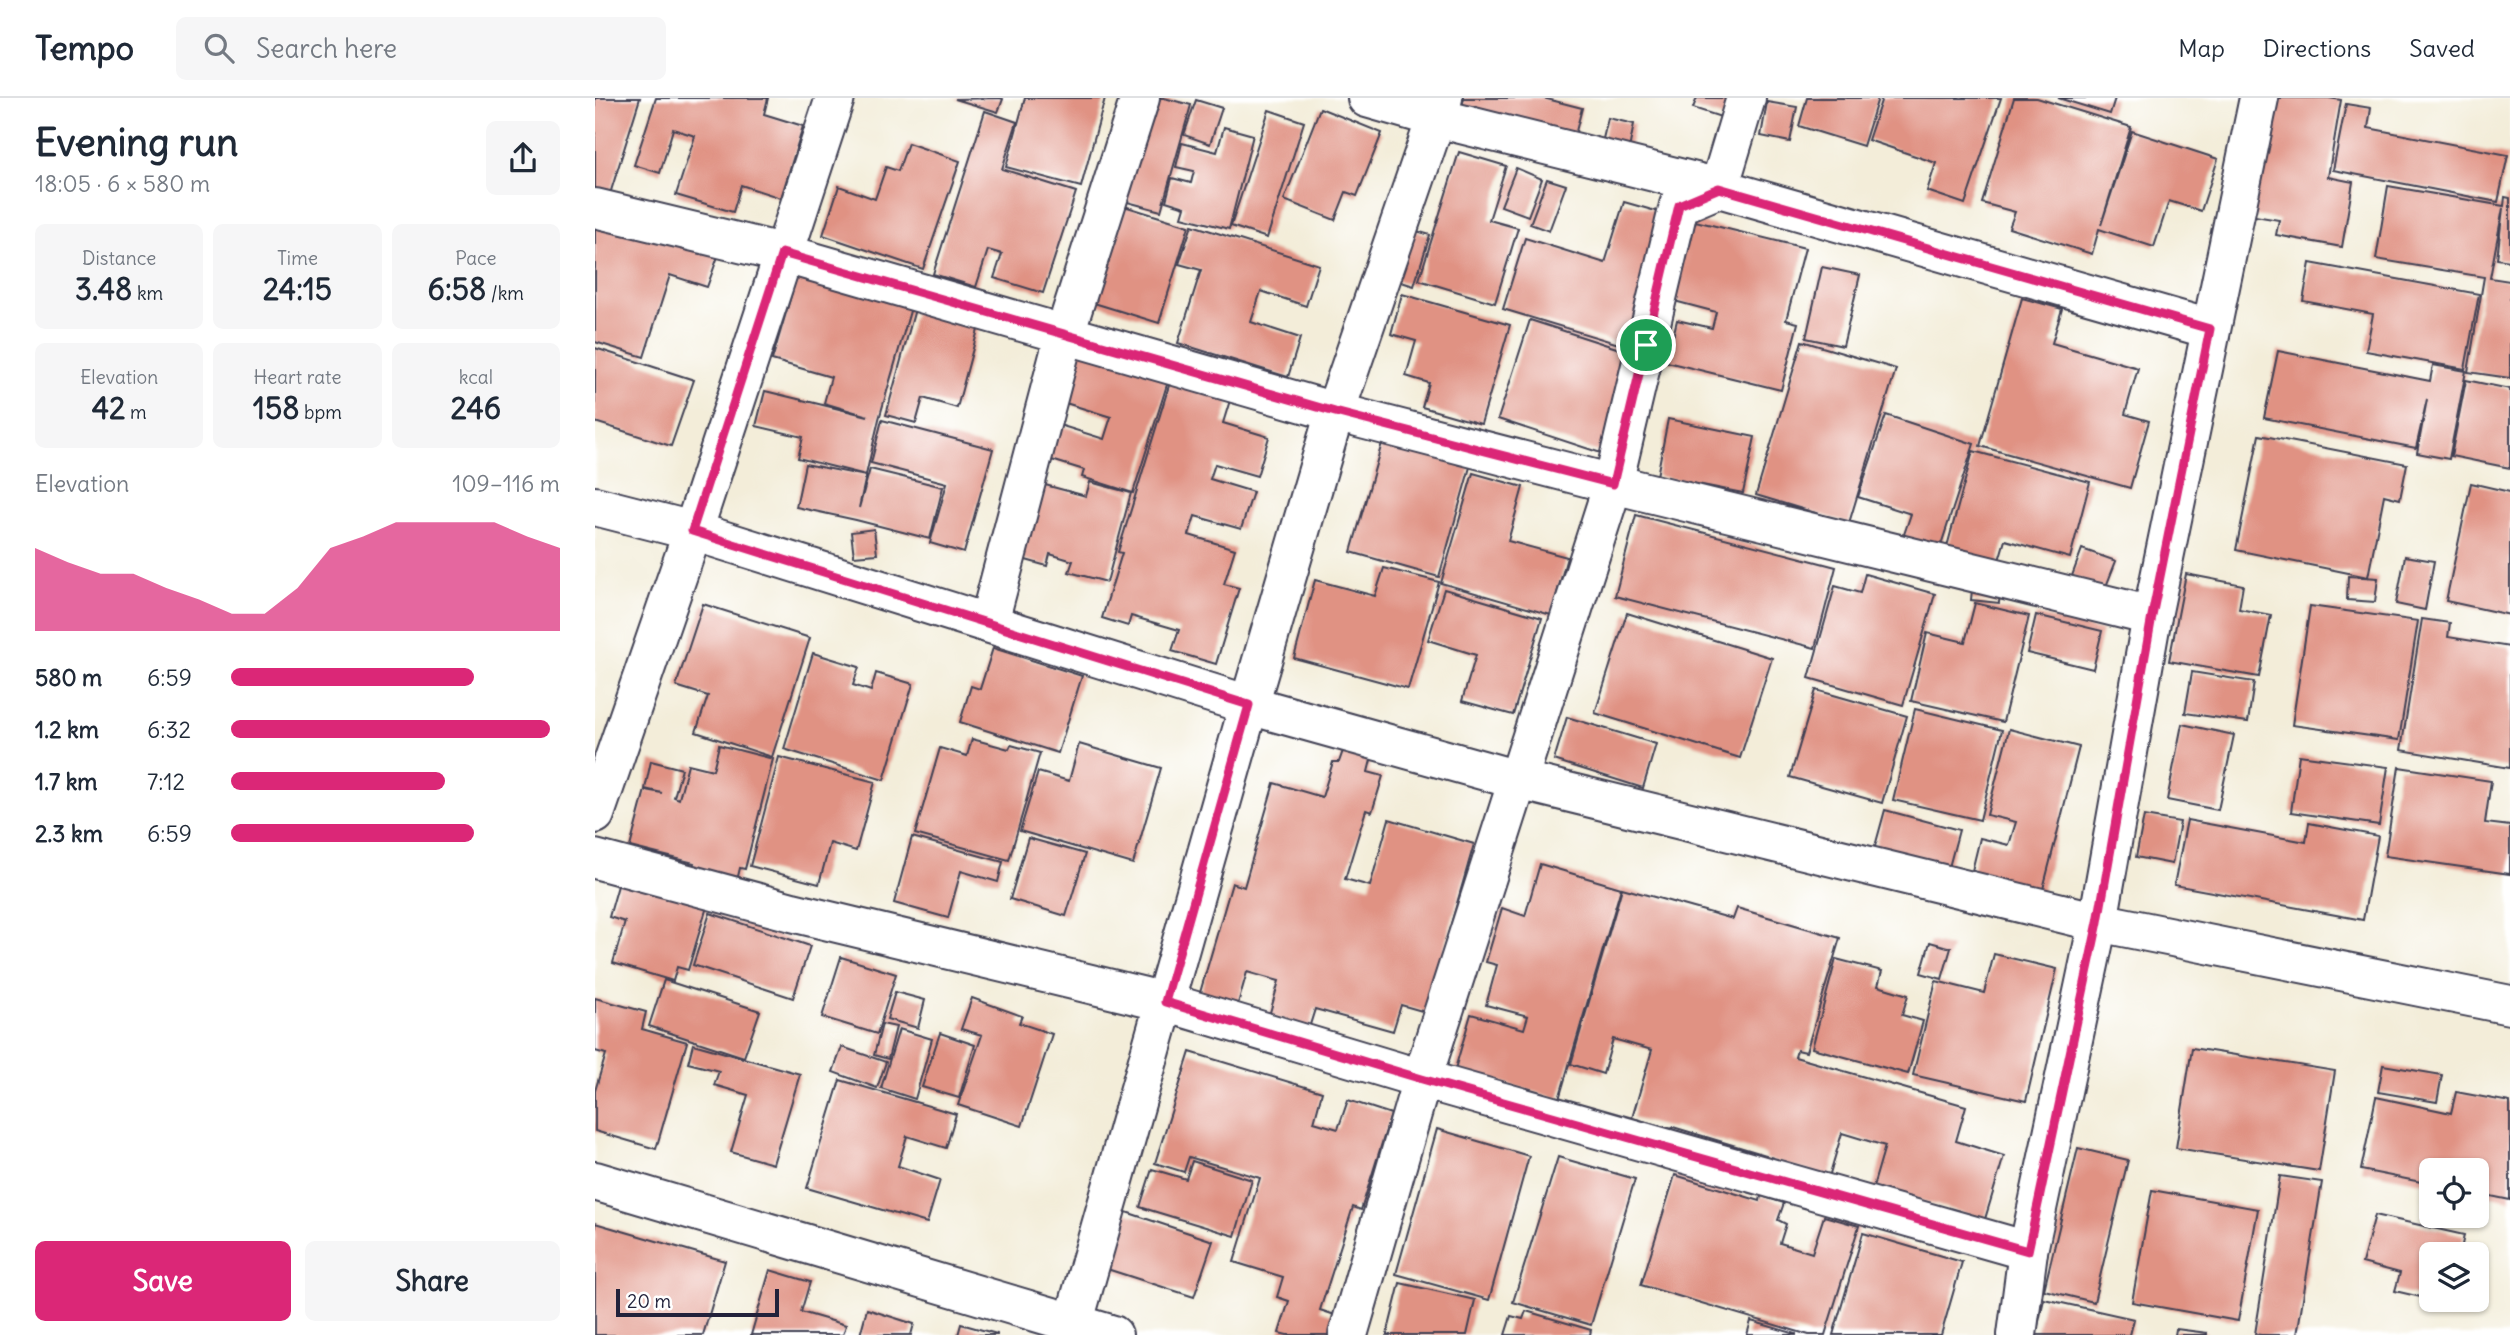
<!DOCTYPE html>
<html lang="en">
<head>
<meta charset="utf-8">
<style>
	body { margin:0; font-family:Delius,sans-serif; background:#f6f6f7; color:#1f2937; height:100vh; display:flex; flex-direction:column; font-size:26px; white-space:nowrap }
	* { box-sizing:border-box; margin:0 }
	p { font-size:23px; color:#747a83 }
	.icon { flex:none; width:38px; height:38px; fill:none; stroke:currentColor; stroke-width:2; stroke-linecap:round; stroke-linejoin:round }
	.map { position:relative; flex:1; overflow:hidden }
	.sheet { display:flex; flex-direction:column; background:#fff; width:595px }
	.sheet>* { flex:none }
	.controls { position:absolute; left:1824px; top:1060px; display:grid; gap:14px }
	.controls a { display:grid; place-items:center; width:70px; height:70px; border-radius:10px; background:#fff; box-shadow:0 2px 5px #0004; font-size:35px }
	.scale { position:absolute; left:21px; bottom:18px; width:163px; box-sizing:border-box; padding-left:7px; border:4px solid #22223b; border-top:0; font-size:19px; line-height:24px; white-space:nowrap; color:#22223b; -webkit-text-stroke:5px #fff; paint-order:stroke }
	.pin { position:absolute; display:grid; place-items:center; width:60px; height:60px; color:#fff; margin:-30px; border:4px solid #fff; border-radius:50%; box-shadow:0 2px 7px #0007 }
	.round { display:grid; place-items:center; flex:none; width:74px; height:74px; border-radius:10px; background:#f6f6f7 }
	.head { display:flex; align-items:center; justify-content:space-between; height:119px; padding:0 35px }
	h1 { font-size:38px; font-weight:700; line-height:52px }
	.metrics { display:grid; grid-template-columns:repeat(3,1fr); gap:10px; height:119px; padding:7px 35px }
	.metrics div { display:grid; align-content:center; border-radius:10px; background:#f6f6f7; text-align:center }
	.metrics b { font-size:30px; font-weight:700 }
	.metrics small { font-size:19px; font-weight:400 }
	.metrics p { font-size:19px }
	.chart { height:196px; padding:14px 35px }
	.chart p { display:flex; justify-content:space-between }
	.chart svg { width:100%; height:126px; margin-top:7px; fill:#db2777; opacity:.7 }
	.button { display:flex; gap:14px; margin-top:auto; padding:14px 35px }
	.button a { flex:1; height:80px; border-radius:10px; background:#db2777; color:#fff; font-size:28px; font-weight:700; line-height:80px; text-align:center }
	.button a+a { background:#f6f6f7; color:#1f2937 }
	ul { padding:0 35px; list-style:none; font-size:23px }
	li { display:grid; grid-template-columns:112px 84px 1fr; align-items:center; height:52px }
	li i { height:18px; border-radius:9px; background:#db2777 }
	header { display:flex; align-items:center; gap:42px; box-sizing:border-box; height:98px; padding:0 35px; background:#fff; border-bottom:2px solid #e0e1e3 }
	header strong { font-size:33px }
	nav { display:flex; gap:38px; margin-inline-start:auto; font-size:24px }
	.search { width:490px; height:63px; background:#f6f6f7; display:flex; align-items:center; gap:18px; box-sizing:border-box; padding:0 24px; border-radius:10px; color:#747a83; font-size:26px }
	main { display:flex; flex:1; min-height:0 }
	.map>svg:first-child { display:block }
</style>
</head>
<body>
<header>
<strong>Tempo</strong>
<div class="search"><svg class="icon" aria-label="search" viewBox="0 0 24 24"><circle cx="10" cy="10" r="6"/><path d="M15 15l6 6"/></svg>Search here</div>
<nav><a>Map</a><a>Directions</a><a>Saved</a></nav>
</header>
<main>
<section class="sheet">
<div class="head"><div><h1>Evening run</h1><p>18:05 · 6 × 580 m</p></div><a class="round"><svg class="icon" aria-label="share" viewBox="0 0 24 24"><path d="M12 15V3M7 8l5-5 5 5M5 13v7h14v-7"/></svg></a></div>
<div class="metrics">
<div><p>Distance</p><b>3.48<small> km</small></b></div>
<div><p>Time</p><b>24:15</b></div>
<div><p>Pace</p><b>6:58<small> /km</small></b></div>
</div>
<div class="metrics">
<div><p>Elevation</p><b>42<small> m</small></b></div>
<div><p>Heart rate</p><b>158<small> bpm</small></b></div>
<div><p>kcal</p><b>246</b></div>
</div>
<div class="chart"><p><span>Elevation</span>109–116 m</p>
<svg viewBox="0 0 160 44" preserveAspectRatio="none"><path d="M0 44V15L10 20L20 24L30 24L40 29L50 33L60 38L70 38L80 29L90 15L100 11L110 6L120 6L130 6L140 6L150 11L160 15V44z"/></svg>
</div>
<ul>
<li><b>580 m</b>6:59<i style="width:74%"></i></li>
<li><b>1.2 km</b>6:32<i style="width:97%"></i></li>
<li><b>1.7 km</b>7:12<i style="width:65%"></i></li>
<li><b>2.3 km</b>6:59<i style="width:74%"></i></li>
</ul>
<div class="button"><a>Save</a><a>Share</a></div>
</section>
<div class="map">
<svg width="1915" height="1237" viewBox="0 0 1915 1237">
	<rect width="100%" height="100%" fill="#fff"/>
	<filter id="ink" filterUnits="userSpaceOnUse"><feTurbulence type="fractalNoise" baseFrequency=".0143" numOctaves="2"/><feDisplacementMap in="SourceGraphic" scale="14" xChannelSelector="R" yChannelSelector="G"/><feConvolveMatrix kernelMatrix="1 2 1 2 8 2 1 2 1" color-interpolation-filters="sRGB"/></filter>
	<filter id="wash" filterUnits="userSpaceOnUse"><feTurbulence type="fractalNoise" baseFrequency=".00686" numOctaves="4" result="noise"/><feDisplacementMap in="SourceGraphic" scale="28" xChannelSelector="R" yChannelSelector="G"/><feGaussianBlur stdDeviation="1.57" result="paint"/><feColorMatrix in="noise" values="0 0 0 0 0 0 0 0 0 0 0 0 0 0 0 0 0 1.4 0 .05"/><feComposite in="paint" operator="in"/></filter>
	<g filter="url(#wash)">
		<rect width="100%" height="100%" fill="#f3edd9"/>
		<g id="blocks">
			<g fill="#e09283">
				<path d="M0,0H45L15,96L0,92Z"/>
				<path d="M61,0H173L169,16L208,28L186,100L146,87L138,114L81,97L100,38L78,31L65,75L39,67Z"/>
				<path d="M405,0L408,1L403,14L360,1Z"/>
				<path d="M430,0H510L486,89L411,69Z"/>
				<path d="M554,0H569L596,7L566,113L525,102Z"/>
				<path d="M869,0H948L987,10L978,45L865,16Z"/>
				<path d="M1102,0H1135L1129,20L1098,10Z"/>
				<path d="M1212,0H1283L1268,48L1204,28Z"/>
				<path d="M1287,0H1406L1370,106L1332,93L1341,65L1273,42Z"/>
				<path d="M1419,0H1442L1536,29L1506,127L1537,33L1623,61L1606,113L1574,103L1559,149L1504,131L1497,156L1414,130L1420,114L1387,105Z"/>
				<path d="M1463,0H1520L1515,16Z"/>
				<path d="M1676,0H1734L1746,2L1733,79L1758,84L1747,149L1681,137L1684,122L1654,117Z"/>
				<path d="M601,2L627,10L615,46L589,37Z"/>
				<path d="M1172,4L1202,9L1195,44L1166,38Z"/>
				<path d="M1751,6L1776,10L1773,30L1913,57L1903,104L1738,72Z"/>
				<path d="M725,10L787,35L762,98L751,94L740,122L689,102Z"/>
				<path d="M674,12L709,24L672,140L636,128Z"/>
				<path d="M390,13L422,24L407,71L481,94L448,195L399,180L407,156L393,152L381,189L338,176Z"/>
				<path d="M1013,20L1039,26L1034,51L1007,45Z"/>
				<path d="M629,29L658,37L634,131L587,119L590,109L571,103L577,80L596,85L599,73L581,69L587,45L622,54Z"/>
				<path d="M313,45L365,63L328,171L228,137L244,88L280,101L291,69L303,73Z"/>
				<path d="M864,54L911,68L894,122L923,130L900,205L824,182Z"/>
				<path d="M921,70L947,81L933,118L906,108Z"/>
				<path d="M952,81L971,87L954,133L935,126Z"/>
				<path d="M1793,88L1909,108L1910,99L1915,100V163L1902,161L1908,110L1895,180L1915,183V280L1873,274L1889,179L1781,161Z"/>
				<path d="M1029,104L1078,118L1037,250L908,211L930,140L1010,165Z"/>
				<path d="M529,108L594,128L564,225L499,205Z"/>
				<path d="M0,110L126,150L112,189L75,177L49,259L0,244Z"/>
				<path d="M1088,120L1210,150L1191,222L1203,225L1186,292L1072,264L1082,222L1117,230L1121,214L1068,200Z"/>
				<path d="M597,127L724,167L711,208L666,193L656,224L705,240L693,279L583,245L606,172L584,166Z"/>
				<path d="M815,131L835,137L819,188L800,182Z"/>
				<path d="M1715,165L1884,196L1870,271L1771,253L1778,216L1708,203Z"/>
				<path d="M1227,169L1265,177L1248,248L1211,240Z"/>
				<path d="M203,174L317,206L284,321L271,377L203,360L208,339L161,328L170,293L273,318L229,305L236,279L177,262Z"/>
				<path d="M807,196L915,227L886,326L827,309L834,285L811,278L821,243L796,236Z"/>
				<path d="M1427,200L1467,211L1457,245L1543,270L1530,316L1554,323L1535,390L1385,348Z"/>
				<path d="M320,211L384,228L362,310L328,300L321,325L291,317Z"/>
				<path d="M935,222L1043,257L1009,356L903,321Z"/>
				<path d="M1207,243L1301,271L1254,425L1161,397Z"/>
				<path d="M481,247L575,277L538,395L487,379L489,372L447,359L458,325L509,341L516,319L464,303Z"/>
				<path d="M0,250L99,282L76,348L0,324Z"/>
				<path d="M1683,253L1835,283L1838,267L1871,273L1854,361L1822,355L1832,301L1821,350L1669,320Z"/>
				<path d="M576,281L636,299L628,325L674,339L662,378L620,366L615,381L658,394L646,431L600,418L594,437L640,451L629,486L644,490L621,566L577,553L584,532L536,518L533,528L507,520L527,455L523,454Z"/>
				<path d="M1871,282L1915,291V370L1856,358Z"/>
				<path d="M1291,317L1379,346L1342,459L1305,448L1316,416L1263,399Z"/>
				<path d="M1073,321L1160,339L1148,395L1062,378Z"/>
				<path d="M287,322L398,351L369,455L335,445L352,385L276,365Z"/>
				<path d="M1664,337L1812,366L1805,401L1789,397L1773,479L1641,452Z"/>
				<path d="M787,345L875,369L844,479L756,454Z"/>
				<path d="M1378,353L1495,384L1475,460L1410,442L1402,469L1350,456Z"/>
				<path d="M210,366L271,378L264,410L275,371L348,389L335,441L261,422L201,409Z"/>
				<path d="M878,375L928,389L913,443L972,459L956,517L846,485Z"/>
				<path d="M439,384L491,398L495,384L536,395L512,484L474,474L478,463L455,456L452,468L420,459Z"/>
				<path d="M1876,385L1915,394V517L1851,503Z"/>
				<path d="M1041,417L1241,469L1220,550L1020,498Z"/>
				<path d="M279,431L282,456L259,458L256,434Z"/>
				<path d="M1487,451L1521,463L1510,491L1477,478Z"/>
				<path d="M1810,458L1839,463L1830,512L1801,506Z"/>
				<path d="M789,470L844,484L813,591L699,560L720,482L780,498Z"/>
				<path d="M1270,476L1340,496L1308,607L1214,580L1240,488L1265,495Z"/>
				<path d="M1591,476L1648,487L1644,511L1676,517L1664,579L1574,563Z"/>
				<path d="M1753,478L1783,480L1780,504L1752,502Z"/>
				<path d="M1378,482L1406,485L1404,505L1376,502Z"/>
				<path d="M849,491L947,520L918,617L867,603L881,557L833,542Z"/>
				<path d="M1380,505L1434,518L1408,624L1316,603L1332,535L1370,544Z"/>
				<path d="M108,506L215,540L177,659L101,634L113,598L81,588Z"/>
				<path d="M1715,508L1823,523L1804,642L1697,627Z"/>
				<path d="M1032,515L1177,560L1145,660L1000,615Z"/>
				<path d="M1441,517L1507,533L1498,571L1432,555Z"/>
				<path d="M1827,521L1855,525L1853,539L1915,549V670L1806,652Z"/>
				<path d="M398,550L487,578L463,655L365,624L376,588L385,591Z"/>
				<path d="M218,555L264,569L258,587L276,593L281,575L318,586L289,682L189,651Z"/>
				<path d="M1597,574L1659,584L1653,624L1590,615Z"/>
				<path d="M1221,592L1312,618L1287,705L1195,679Z"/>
				<path d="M1320,611L1407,632L1385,722L1298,702Z"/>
				<path d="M972,619L1061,646L1048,690L959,662Z"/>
				<path d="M1587,626L1639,637L1623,712L1572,702Z"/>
				<path d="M1414,631L1484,649L1447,795L1376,777L1385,740L1414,747L1421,724L1392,717Z"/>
				<path d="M377,641L414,651L416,647L445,655L414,762L320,736L345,650L372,658Z"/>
				<path d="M484,646L566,670L538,766L425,733L443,674L474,683Z"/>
				<path d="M124,647L178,661L150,771L145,770L140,791L95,779L99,765L35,749L50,692L67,695L50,691L56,663L87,671L79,699L84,701L93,666L118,672Z"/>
				<path d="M749,650L777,658L773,674L788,678L777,714L771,712L750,781L775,788L794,721L879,746L850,847L841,917L806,907L798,933L720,911L714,930L674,918L684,883L652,874L642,909L604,898L637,785L649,789L679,685L727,699L738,664H744Z"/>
				<path d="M1704,657L1793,669L1784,727L1696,714Z"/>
				<path d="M184,659L280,684L261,753L235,745L224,786L155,768Z"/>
				<path d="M1804,669L1896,683L1890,725L1915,728V776L1790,758Z"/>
				<path d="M1290,712L1364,732L1353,773L1279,752Z"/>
				<path d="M1549,718L1585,724L1577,766L1541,759Z"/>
				<path d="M1592,722L1711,744L1714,725L1783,738L1768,822L1579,787Z"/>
				<path d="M317,739L408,764L403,784L366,773L353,820L299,805Z"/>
				<path d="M433,740L490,756L471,818L415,801Z"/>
				<path d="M945,766L1026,790L964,1001L860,971L876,916L929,931L933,918L891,907L902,867L891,864L907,810L930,818Z"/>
				<path d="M26,777L114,802L93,872L82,869L78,883L18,865L30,824L14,819Z"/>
				<path d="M1027,790L1138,821L1142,810L1245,840L1211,954L1202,952L1200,959L1371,1008L1361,1043L1409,1058L1390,1121L1278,1089L1290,1048L1247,1035L1234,1079L1171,1061V1057L1078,1029L1077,1031L1037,1020L1057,952L1018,941L1008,976L976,966Z"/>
				<path d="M115,815L215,848L198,900L98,867Z"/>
				<path d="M1335,844L1356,850L1347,881L1326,875Z"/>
				<path d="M1399,856L1462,871L1431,1003L1318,977L1341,883L1389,895Z"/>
				<path d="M246,859L301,876L282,936L227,919Z"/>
				<path d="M1241,861L1287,873L1283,888L1313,897L1307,917L1328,923L1313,976L1217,950Z"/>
				<path d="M69,882L165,913L149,959L54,928Z"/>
				<path d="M300,894L330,902L323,930L292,921Z"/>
				<path d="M0,900L51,914L47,931L92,944L61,1051L0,1033V993L11,956L0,953Z"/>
				<path d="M377,900L427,918L424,925L457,936L427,1028L363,1007L387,937L366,931Z"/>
				<path d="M287,926L301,929L293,961L279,957Z"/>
				<path d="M304,931L337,941L320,1001L286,990Z"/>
				<path d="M345,935L380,947L364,1000L327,989Z"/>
				<path d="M98,946L205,976L178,1066L136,1054L153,997L119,987L124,973L93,965Z"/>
				<path d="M247,949L291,964L282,990L238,974Z"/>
				<path d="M1597,950L1740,973L1724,1073L1581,1050Z"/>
				<path d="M595,954L727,994L719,1024L743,1031L753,1002L796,1016L766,1112L758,1109L725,1212L740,1217L735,1237H692L684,1235L694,1203L682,1199L688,1179L639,1164L665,1080L594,1059L589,1074L560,1065Z"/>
				<path d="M1788,967L1847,977L1842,1004L1783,994Z"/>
				<path d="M245,982L361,1016L351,1050L312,1038L303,1068L345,1082L332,1125L212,1090Z"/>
				<path d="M1861,994L1915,1004V1102L1881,1095V1073H1836V1086L1766,1072L1781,999L1856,1015Z"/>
				<path d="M842,1031L934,1058L894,1202L801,1176Z"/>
				<path d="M1483,1050L1533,1062L1499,1204L1449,1192Z"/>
				<path d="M963,1059L1040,1081L996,1227L918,1204Z"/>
				<path d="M597,1063L657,1082L640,1138L545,1109L557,1071L591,1081Z"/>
				<path d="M1080,1077L1165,1103L1166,1098L1189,1105L1183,1122L1191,1126L1185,1145L1217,1155L1229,1118L1264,1128L1230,1237H1214L1046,1187Z"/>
				<path d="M1685,1078L1727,1084L1702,1237H1666L1660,1236Z"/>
				<path d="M1557,1092L1663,1111L1643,1223L1537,1204Z"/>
				<path d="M528,1113L618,1143L599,1199L509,1170Z"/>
				<path d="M1780,1117L1869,1137L1865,1157H1836V1175L1830,1200L1800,1193L1805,1175L1767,1165Z"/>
				<path d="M0,1125L130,1163L108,1237H0Z"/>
				<path d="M1268,1135L1367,1164L1346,1237H1238Z"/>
				<path d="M175,1172L215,1184L206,1214L251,1227L248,1237H156Z"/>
				<path d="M805,1185L880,1202L872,1237H792Z"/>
				<path d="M1449,1201L1539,1221L1535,1237H1441Z"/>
				<path d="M272,1211L319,1226L316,1237H265Z"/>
				<path d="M931,1213L996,1232L995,1237H910L916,1218L928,1221Z"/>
				<path d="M1156,1223L1201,1236V1237H1152Z"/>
				<path d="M366,1226L402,1236V1237H363Z"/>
				<path d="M1581,1231L1612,1235V1237H1580Z"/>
			</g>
		</g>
	</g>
	<g filter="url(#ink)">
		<use href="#blocks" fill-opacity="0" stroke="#414053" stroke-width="2"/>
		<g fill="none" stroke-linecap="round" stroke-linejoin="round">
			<g stroke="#414053" stroke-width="42">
				<g id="street">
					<path d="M772,0L842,20L1124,90L1615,231"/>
					<path d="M0,110L187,155L740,314L1018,386L1557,518"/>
					<path d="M0,408L98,433L654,607L923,682L1503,824L1915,907"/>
					<path d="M394,524L470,235L545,0"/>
					<path d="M0,716L98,433L240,0"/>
					<path d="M0,761L197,814L570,904L827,981L1433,1153"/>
					<path d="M0,1083L518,1237"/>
					<path d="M475,1237L654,607L740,314L848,0"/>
					<path d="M753,1237L827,981L1018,386L1084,107L1124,90L1151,0"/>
					<path d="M1422,1237L1433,1153L1503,824L1557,518L1664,0"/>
				</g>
			</g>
			<use href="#street" stroke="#fff" stroke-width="38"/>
		</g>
	</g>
	<g fill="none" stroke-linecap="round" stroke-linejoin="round" filter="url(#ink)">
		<g stroke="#fff" stroke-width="14">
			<path id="route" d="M1124,90L1615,231L1557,518L1503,824L1433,1153L827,981L570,904L654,607L97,433L187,155L740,314L1018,386L1084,107Z"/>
		</g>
		<use href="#route" stroke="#db2777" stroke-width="9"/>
	</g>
</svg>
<div class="controls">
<a><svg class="icon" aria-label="locate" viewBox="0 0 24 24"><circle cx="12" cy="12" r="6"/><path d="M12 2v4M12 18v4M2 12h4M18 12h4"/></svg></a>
<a><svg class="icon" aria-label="layers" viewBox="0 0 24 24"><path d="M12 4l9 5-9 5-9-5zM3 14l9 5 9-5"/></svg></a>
</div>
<div class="scale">20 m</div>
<div class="pin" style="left:1051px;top:247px;background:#1e9e55"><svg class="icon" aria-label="arrive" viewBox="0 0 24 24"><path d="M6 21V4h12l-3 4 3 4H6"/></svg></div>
</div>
</main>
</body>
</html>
